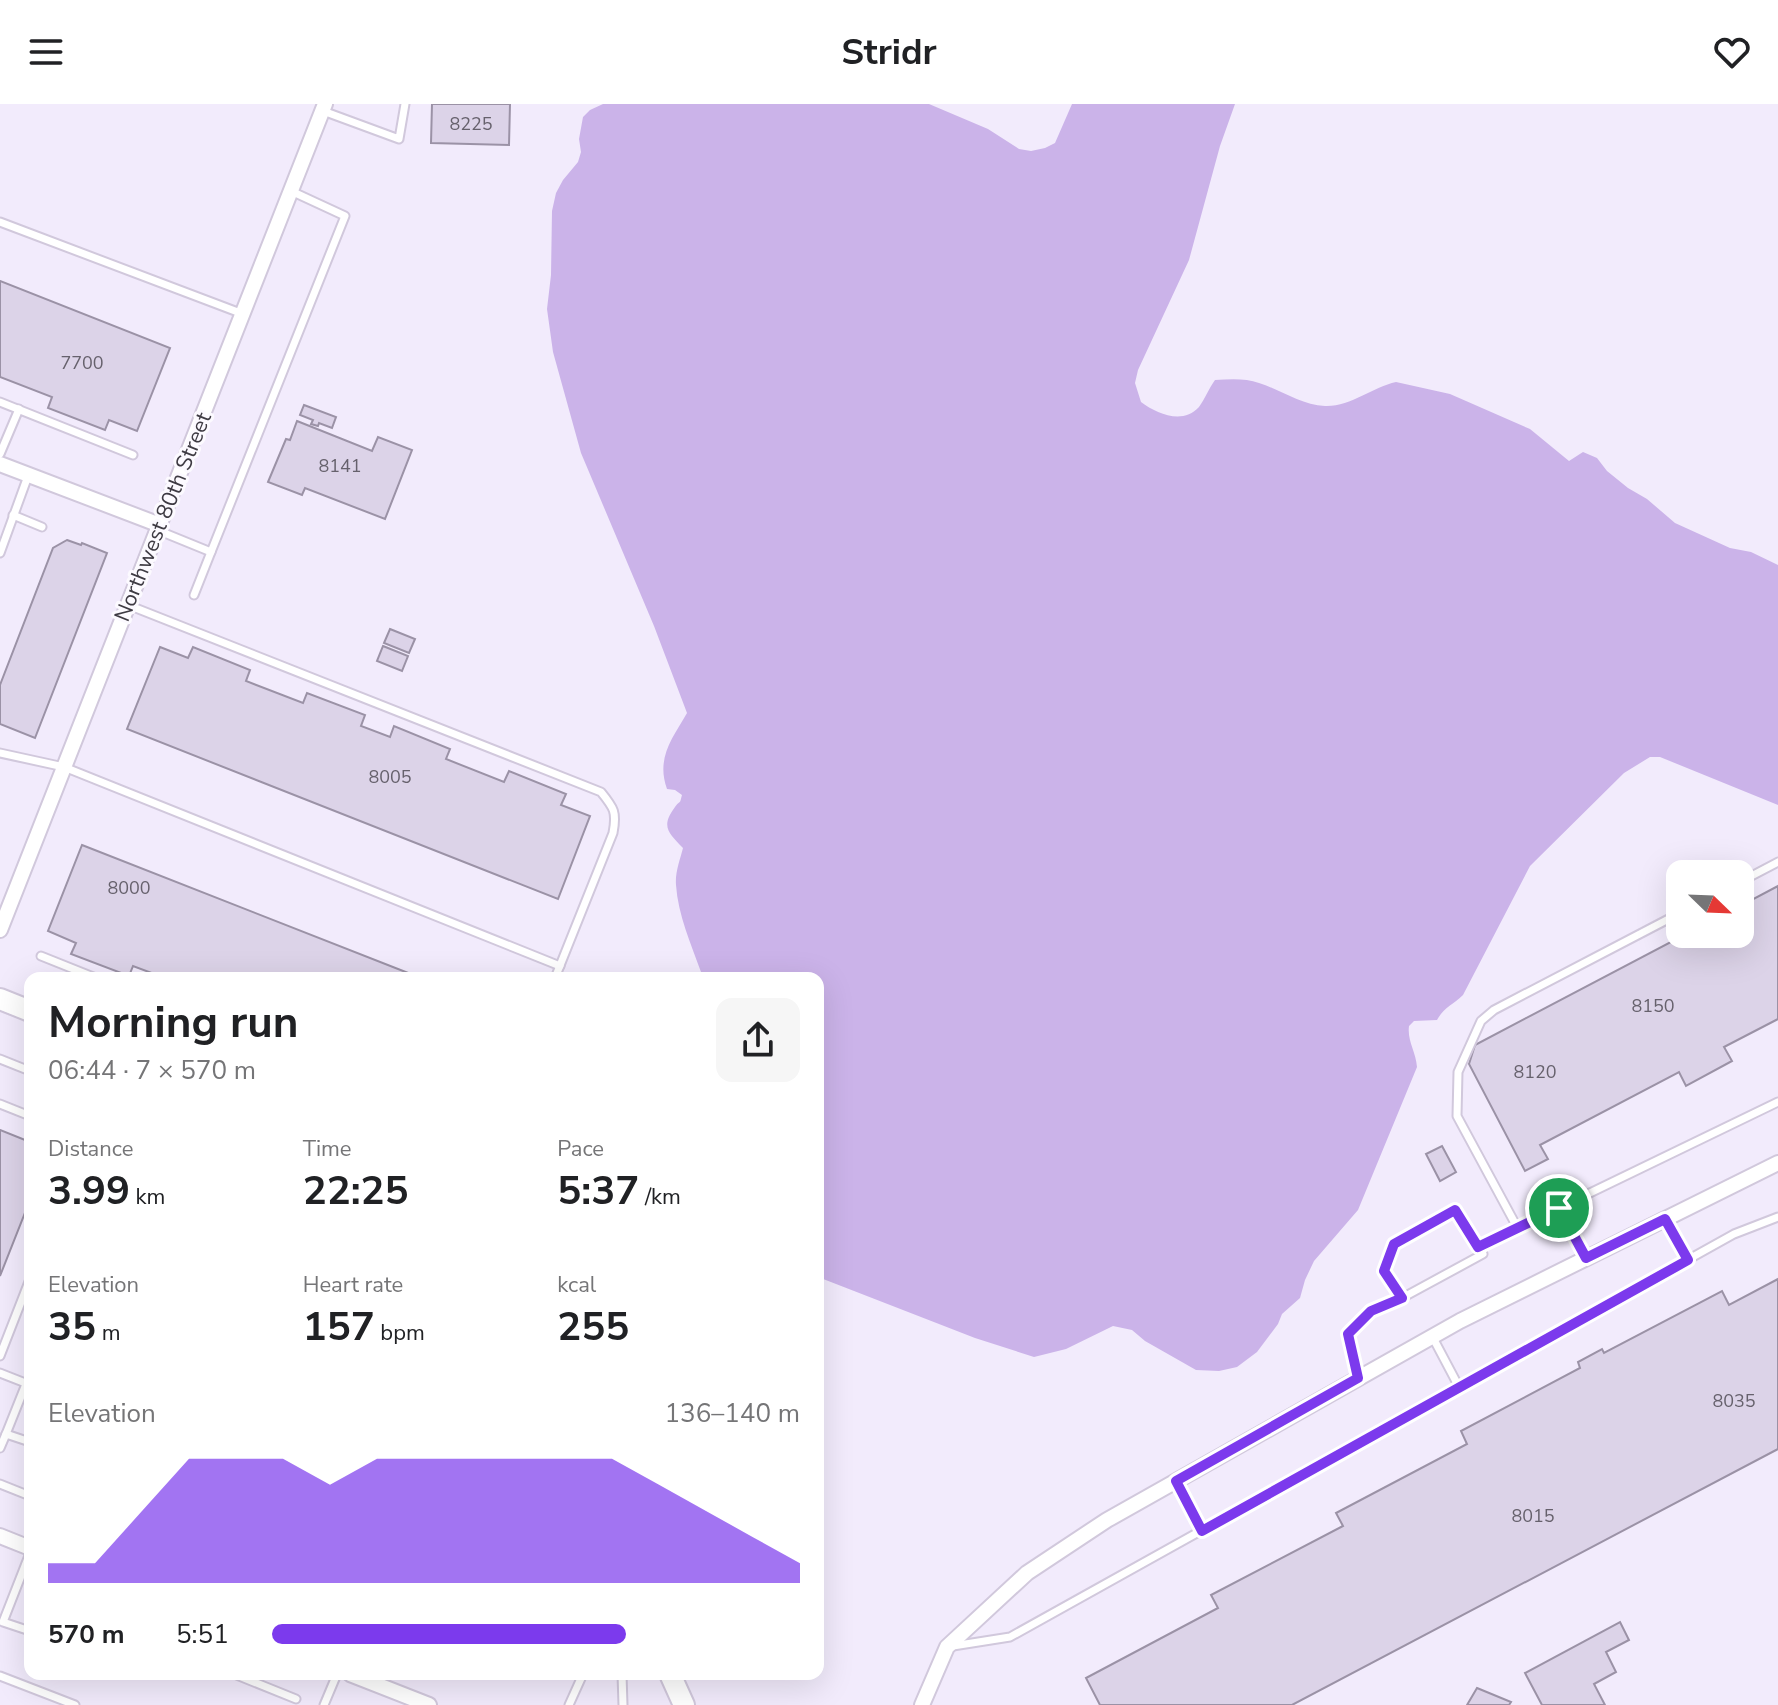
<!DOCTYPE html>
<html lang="en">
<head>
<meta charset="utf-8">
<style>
	body { margin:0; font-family:"Nunito Sans",sans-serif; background:#f6f6f6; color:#202124; height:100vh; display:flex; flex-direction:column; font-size:30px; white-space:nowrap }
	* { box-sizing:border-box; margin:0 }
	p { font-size:26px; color:#757577 }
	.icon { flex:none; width:44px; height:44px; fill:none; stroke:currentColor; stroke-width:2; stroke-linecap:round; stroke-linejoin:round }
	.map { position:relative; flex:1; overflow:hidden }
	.sheet { position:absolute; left:24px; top:868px; width:800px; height:708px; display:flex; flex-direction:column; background:#fff; border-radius:16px; box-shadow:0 8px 32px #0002 }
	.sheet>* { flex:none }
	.needle { width:52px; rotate:113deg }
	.buttons { position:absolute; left:1666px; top:756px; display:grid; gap:16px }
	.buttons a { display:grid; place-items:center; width:88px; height:88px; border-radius:16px; background:#fff; box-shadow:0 8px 32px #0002; font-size:40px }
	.pin { position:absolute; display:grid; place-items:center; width:68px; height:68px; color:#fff; margin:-34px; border:4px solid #fff; border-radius:50%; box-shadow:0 2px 8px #0007 }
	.round { display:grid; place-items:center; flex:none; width:84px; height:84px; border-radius:16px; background:#f6f6f6 }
	.overview { display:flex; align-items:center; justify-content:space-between; height:136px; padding:0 24px }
	h1 { font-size:44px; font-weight:700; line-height:60px }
	.metrics { display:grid; grid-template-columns:repeat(3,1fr); gap:12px; height:136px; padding:8px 24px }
	.metrics div { display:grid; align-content:center }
	.metrics b { font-size:40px; font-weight:700 }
	.metrics small { font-size:22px; font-weight:400 }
	.metrics p { font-size:22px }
	.chart { height:224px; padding:16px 24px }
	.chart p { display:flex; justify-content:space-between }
	.chart svg { width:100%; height:144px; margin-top:8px; fill:#7c3aed; opacity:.7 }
	ul { padding:0 24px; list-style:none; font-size:26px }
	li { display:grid; grid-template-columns:128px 96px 1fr; align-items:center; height:60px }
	li i { height:20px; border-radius:10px; background:#7c3aed }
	header { display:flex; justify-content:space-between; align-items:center; height:104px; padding:0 24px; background:#fff; font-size:36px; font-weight:700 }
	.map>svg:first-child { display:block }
</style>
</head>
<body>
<header><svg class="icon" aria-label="menu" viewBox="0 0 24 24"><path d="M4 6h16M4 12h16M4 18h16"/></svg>Stridr<svg class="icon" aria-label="heart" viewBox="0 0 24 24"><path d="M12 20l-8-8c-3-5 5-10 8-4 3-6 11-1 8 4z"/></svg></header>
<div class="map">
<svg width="1778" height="1601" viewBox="0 0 1778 1601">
	<rect width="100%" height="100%" fill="#fcfaff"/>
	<path fill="#f2ebfc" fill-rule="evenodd" d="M0,0H1778V1601H0ZM1680,770H1740V830H1680ZM30,874H818V1570H30Z"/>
	<path fill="#cbb3e9" d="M603,0H929L988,25L1019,45L1031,47L1045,44L1055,39L1072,0H1235L1220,42L1189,156L1138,266L1135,279L1141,298C1157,310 1183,321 1199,303C1205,295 1209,284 1215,276C1230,275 1246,274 1259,279C1281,286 1301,301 1325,302C1350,303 1373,283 1396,278L1450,290L1530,325L1569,357L1583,348L1597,354L1607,367L1628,384L1647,395L1675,419L1730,444L1751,448L1778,461V701L1660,653H1650L1624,669L1530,762L1463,891C1453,901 1444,903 1437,916L1414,917L1409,922C1407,937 1416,948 1417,963L1358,1106L1314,1157L1305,1176L1300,1194L1282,1210L1278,1220L1257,1248L1237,1263L1219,1267L1196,1266L1145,1237L1132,1226L1113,1222L1066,1245L1034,1253L975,1234L818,1173V874H698L701,868C691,840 678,811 676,781C675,768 680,756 683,744C669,729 660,723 675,703C682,694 679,702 682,691L675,686L667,685C656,654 672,635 687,609L654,522L581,349L553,248L547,205L551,171L552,107L556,89L563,76L578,58L581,48L579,35L583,13L590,6Z"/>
	<g fill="#dcd3e8" stroke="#9b92a6" stroke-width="2">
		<path d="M432,0H510L509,41L431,39Z"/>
		<path d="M0,177L170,244L137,327L109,316L105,326L48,304L52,293L0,273Z"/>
		<path d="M304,301L336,313L332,324L319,319L318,322L311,320L313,316L300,311Z"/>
		<path d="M297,317L372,347L378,333L412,346L385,415L305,384L302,391L268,378L286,335L290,336Z"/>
		<path d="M67,436L81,441L82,439L107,449L35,634L0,620V581L53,444Z"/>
		<path d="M390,525L415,535L409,549L384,539Z"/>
		<path d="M383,542L408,552L402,567L377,557Z"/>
		<path d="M160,543L188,554L193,543L250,566L246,577L303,599L307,589L365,611L361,622L390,633L394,622L450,645L446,655L504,678L509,667L566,690L561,701L590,712L558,795L127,625Z"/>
		<path d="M82,741L421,874H165L133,862L129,872L71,850L76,839L48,827Z"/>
		<path d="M1778,782V915L1724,943L1732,957L1686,982L1679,968L1540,1041L1548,1055L1525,1067L1469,960L1475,941L1686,830H1740V802Z"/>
		<path d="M0,1026L30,1038V1096L0,1172Z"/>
		<path d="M1442,1042L1456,1068L1440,1077L1426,1050Z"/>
		<path d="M1778,1175V1345L1292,1601H1100L1086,1574L1218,1504L1211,1491L1343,1422L1336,1409L1467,1340L1461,1327L1580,1264L1578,1258L1602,1245L1604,1249L1722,1187L1729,1201Z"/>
		<path d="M1620,1518L1629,1536L1606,1548L1616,1568L1594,1580L1605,1601H1542L1525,1569Z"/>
		<path d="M1477,1584L1511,1598L1509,1601H1467Z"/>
	</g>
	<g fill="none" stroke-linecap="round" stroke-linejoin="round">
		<g stroke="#d1c8dc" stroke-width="11">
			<g id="lane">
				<path d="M323,7L399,35L405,0"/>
				<path d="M0,118L243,210"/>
				<path d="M0,298L133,351"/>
				<path d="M0,350L19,305"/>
				<path d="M13,411L42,423"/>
				<path d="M157,426L211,448L194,491"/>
				<path d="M211,448L345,112L291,87"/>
				<path d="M0,449L28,372"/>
				<path d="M128,501L601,688C614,704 617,708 613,729L555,874"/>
				<path d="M0,649L64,663L560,862"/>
				<path d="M1740,778L1778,758"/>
				<path d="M41,852L96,874"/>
				<path d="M0,955L30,967"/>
				<path d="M0,1000L30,1012"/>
				<path d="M1559,1104L1586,1154"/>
				<path d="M1665,1116L1688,1156"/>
				<path d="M1517,1123L1457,1012L1458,968L1481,917L1494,906L1680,809"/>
				<path d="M1478,1143L1778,998"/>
				<path d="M1432,1232L1459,1283"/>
				<path d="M0,1252L30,1175"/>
				<path d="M0,1269L28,1280"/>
				<path d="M1358,1274L1348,1230L1371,1207L1402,1194L1483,1150L1455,1106L1394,1140L1384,1167L1402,1194"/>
				<path d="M6,1330L26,1280"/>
				<path d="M0,1344L6,1330L30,1338"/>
				<path d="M1176,1377L1202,1427"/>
				<path d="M0,1380L30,1392"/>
				<path d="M30,1449L3,1518L30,1527"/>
				<path d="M953,1542L1010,1533L1734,1130L1778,1113"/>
				<path d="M234,1570L296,1595"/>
				<path d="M622,1570L623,1601"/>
				<path d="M0,1572L75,1601"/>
				<path d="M324,1601L337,1570"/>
				<path d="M569,1601L583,1570"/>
			</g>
		</g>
		<g stroke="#d1c8dc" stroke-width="18">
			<g id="street">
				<path d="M0,360L160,421"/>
				<path d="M0,826L325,0"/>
				<path d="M0,1432L30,1444"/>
				<path d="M350,1570L429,1601"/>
				<path d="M922,1601L947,1543L1027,1469L1107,1416L1460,1217L1778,1059"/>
			</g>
		</g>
		<g stroke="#d1c8dc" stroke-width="24">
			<g id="secondary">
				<path d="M0,895L30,907"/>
				<path d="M670,1570L684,1601"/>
			</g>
		</g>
		<use href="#lane" stroke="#fff" stroke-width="7"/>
		<use href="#street" stroke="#fff" stroke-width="14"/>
		<use href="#secondary" stroke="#fff" stroke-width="20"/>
	</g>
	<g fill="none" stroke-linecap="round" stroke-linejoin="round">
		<g stroke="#fff" stroke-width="16">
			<path id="route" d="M1559,1104L1586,1154L1665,1115L1688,1156L1202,1427L1176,1377L1358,1274L1348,1230L1371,1207L1402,1194L1384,1167L1394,1140L1455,1106L1478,1143Z"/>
		</g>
		<use href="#route" stroke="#7c3aed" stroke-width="10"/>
	</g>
	<g text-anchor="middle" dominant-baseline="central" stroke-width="6" stroke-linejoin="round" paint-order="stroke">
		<g font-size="18" fill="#66616c">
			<text x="471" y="20">8225</text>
			<text x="82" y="259">7700</text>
			<text x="340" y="362">8141</text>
			<text x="390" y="673">8005</text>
			<text x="129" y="784">8000</text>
			<text x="1653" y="902">8150</text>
			<text x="1535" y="968">8120</text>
			<text x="1734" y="1297">8035</text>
			<text x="1533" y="1412">8015</text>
		</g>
		<g font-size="22" fill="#3e3b43" stroke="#fcfaff">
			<text transform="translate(163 413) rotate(-68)">Northwest 80th Street</text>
		</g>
	</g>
</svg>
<div class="buttons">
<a><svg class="needle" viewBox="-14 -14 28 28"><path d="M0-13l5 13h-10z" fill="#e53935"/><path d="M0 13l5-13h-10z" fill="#757577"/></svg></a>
</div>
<div class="pin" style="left:1559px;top:1104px;background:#1e9e55"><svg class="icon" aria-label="arrive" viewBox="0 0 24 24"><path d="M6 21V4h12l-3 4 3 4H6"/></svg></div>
<section class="sheet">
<div class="overview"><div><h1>Morning run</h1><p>06:44 · 7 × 570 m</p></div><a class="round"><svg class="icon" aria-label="share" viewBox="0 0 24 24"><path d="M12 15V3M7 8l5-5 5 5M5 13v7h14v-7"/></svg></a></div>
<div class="metrics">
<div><p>Distance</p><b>3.99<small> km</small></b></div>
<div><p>Time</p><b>22:25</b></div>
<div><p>Pace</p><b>5:37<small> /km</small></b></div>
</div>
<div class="metrics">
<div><p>Elevation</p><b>35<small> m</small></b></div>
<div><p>Heart rate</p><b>157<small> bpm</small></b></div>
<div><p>kcal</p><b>255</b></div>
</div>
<div class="chart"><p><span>Elevation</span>136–140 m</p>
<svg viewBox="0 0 160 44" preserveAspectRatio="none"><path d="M0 44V38L10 38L20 22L30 6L40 6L50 6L60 14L70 6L80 6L90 6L100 6L110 6L120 6L130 14L140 22L150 30L160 38V44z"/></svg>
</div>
<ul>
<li><b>570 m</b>5:51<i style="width:67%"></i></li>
</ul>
</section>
</div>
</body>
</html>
